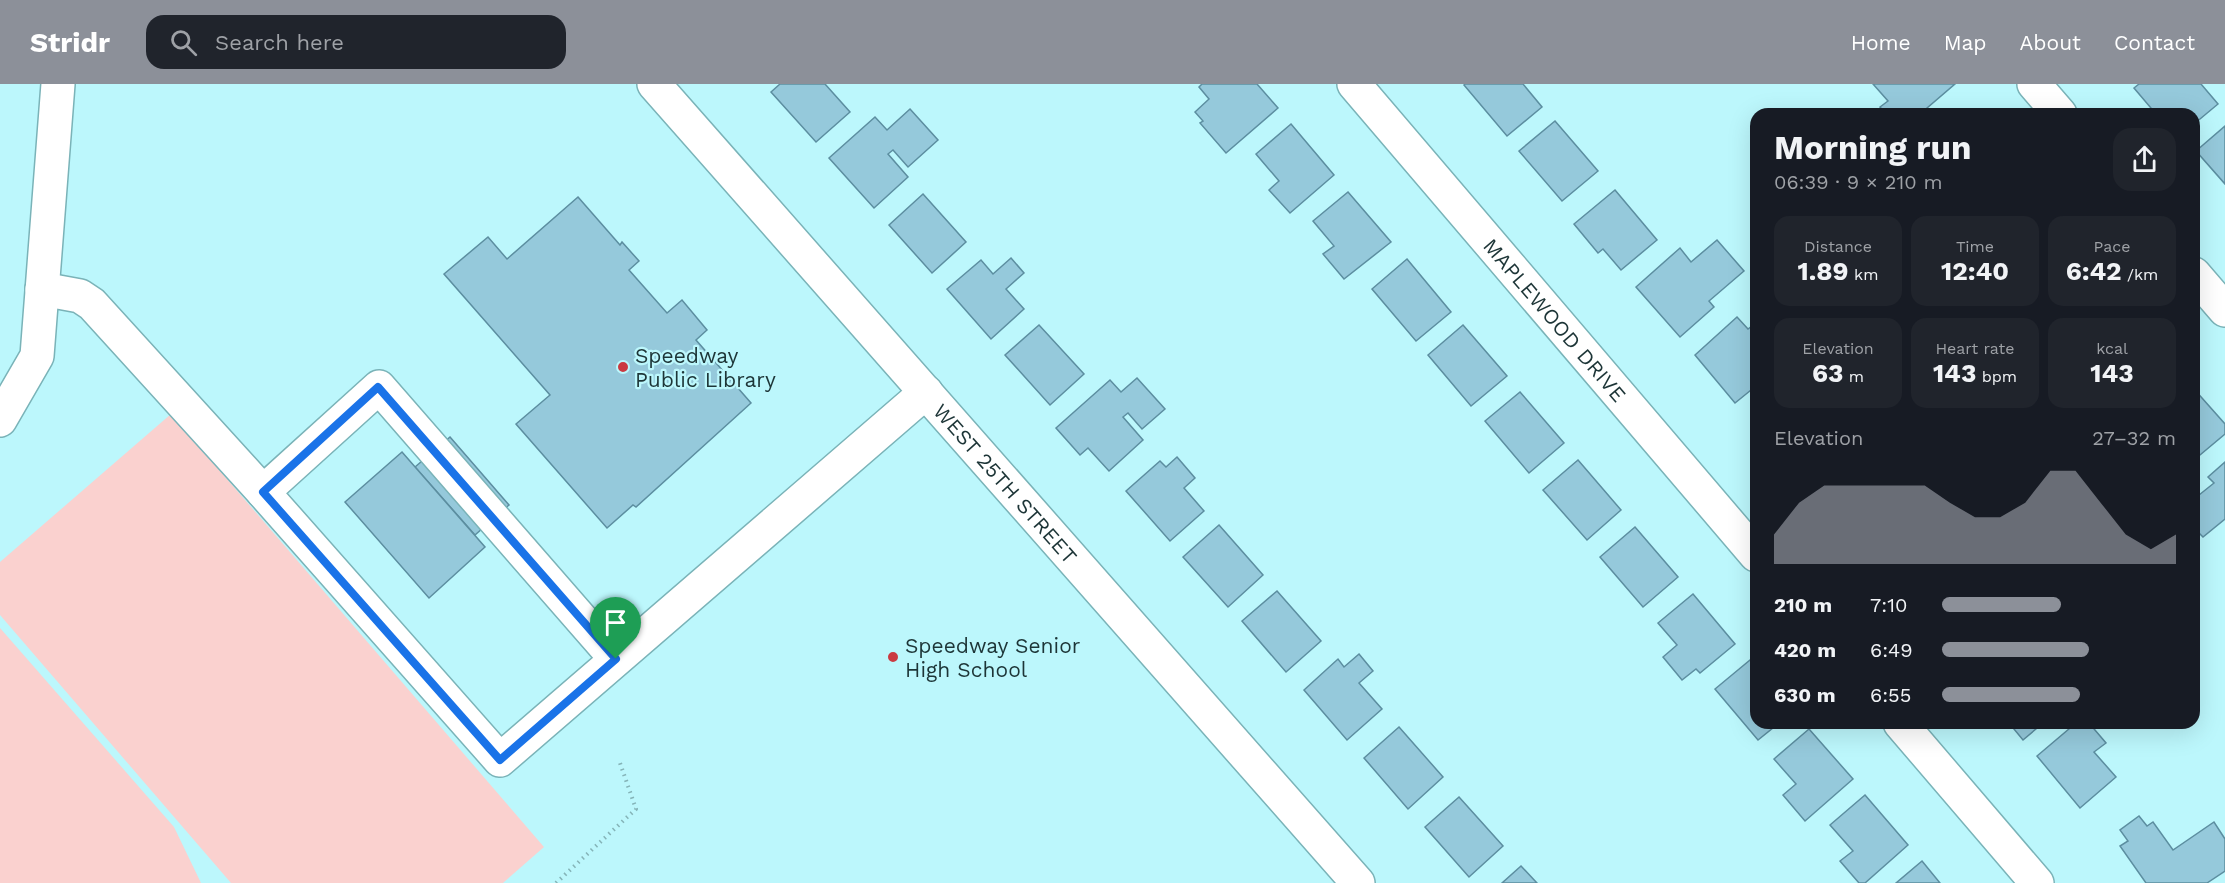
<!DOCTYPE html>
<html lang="en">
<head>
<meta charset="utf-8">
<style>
	body { margin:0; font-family:"Work Sans",sans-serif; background:#20242c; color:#f1f3f6; height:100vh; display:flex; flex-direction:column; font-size:22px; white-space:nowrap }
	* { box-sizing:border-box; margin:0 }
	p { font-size:20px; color:#9ea1a6 }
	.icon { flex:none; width:33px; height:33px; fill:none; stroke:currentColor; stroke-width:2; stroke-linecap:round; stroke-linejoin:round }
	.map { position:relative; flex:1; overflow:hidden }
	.sheet { position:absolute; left:1750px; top:24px; width:450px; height:621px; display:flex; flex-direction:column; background:#171b24; border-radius:18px; box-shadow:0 6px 24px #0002 }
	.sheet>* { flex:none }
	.pin { position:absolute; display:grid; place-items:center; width:51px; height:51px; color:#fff; margin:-62px -26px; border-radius:50% 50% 50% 0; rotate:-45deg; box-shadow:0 0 6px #0007 }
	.pin .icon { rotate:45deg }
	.round { display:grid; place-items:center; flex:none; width:63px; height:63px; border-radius:18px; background:#20242c }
	.summary { display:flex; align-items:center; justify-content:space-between; height:102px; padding:0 24px }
	h1 { font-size:33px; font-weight:700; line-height:45px }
	.figures { display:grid; grid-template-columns:repeat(3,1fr); gap:9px; height:102px; padding:6px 24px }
	.figures div { display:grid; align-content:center; border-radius:15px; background:#20242c; text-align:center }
	.figures b { font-size:26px; font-weight:700 }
	.figures small { font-size:16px; font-weight:400 }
	.figures p { font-size:16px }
	.chart { height:168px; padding:12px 24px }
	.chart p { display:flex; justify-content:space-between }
	.chart svg { width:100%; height:108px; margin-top:6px; fill:#8c9099; opacity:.7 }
	ul { padding:0 24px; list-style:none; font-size:20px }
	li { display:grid; grid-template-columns:96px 72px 1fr; align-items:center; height:45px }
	li i { height:15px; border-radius:8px; background:#8c9099 }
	header { display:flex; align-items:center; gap:36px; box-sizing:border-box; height:84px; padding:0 30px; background:#8c9099; color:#fff }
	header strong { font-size:28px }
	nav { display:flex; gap:33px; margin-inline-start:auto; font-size:21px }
	.search { width:420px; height:54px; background:#20242c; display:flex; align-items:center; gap:15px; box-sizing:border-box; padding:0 21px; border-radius:18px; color:#9ea1a6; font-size:22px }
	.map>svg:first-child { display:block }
</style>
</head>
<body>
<header>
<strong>Stridr</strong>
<div class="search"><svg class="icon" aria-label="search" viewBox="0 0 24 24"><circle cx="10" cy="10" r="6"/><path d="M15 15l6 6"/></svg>Search here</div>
<nav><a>Home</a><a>Map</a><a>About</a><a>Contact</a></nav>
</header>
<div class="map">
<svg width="2225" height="799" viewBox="0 0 2225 799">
	<rect width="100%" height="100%" fill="#bcf7fc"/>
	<g fill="#fad1cf">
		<path d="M171,330L544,763L503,799H231L0,531V478Z"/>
		<path d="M0,544L174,743L201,799H0Z"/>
	</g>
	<g fill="#95c9db" stroke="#5c8ea0" stroke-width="1.5">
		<path d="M780,0H825L850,28L816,58L771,8Z"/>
		<path d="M1202,0H1257L1278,24L1226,69L1200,39L1203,37L1195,28L1209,15L1199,3Z"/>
		<path d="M1465,0H1523L1542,23L1507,52L1464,1Z"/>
		<path d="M1873,0H1955L1920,30H1886L1880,23L1888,17Z"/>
		<path d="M2139,0H2201L2218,20L2194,40V30H2164L2160,26L2156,30L2134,4Z"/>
		<path d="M910,25L938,56L908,83L893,66L888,70L908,93L874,124L829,74L875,33L887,46Z"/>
		<path d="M1555,37L1598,87L1562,117L1519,67Z"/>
		<path d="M1291,40L1334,91L1290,129L1269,106L1279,97L1256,70Z"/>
		<path d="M2225,42V100L2196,67Z"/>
		<path d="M1615,106L1657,156L1621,186L1603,165L1598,169L1574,140Z"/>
		<path d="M1348,108L1391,158L1344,195L1323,170L1334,162L1313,137Z"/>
		<path d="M923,110L966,158L932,189L889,141Z"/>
		<path d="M578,113L620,161L622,158L639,177L629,186L667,229L682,216L707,246L696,256L751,319L636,423L633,421L607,444L516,340L550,311L444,190L488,153L507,175Z"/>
		<path d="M1717,156L1744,187L1709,217L1714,223L1680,253L1636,203L1680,164L1691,178Z"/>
		<path d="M1011,174L1024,189L1006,205L1024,225L991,255L947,205L981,176L993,190Z"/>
		<path d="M1407,175L1451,228L1416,257L1372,205Z"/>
		<path d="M1737,233L1748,245L1756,239V302L1735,319L1695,271Z"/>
		<path d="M1039,241L1084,290L1050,321L1005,271Z"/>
		<path d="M1463,241L1507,292L1471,322L1428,271Z"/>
		<path d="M1137,294L1165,325L1142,345L1128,329L1123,333L1143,356L1109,387L1088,364L1080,371L1056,344L1110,296L1121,308Z"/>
		<path d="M2194,305L2225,340V350L2194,376Z"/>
		<path d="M1520,308L1564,359L1529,389L1485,337Z"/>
		<path d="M450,353L509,421L475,451L415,383Z"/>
		<path d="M402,368L485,463L429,514L345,418Z"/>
		<path d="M1177,373L1195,394L1184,404L1204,427L1170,457L1126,407L1160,377L1166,383Z"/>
		<path d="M1578,376L1621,426L1587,456L1543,406Z"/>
		<path d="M2225,378V435L2203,453L2194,444V415L2214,399L2208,393Z"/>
		<path d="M1219,441L1263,491L1228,523L1183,473Z"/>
		<path d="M1635,443L1678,493L1643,523L1600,473Z"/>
		<path d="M1277,507L1321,557L1286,588L1242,537Z"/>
		<path d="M1693,510L1735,560L1700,589L1696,585L1682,596L1663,573L1677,561L1658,539Z"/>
		<path d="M1359,570L1373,587L1359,599L1382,625L1347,656L1304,606L1338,575L1344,583Z"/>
		<path d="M1750,576L1756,583V639H1779L1758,656L1715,605Z"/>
		<path d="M2009,639H2043L2023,656Z"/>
		<path d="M2076,639H2089L2106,659L2094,668L2116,693L2080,724L2037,672Z"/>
		<path d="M1399,643L1443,693L1408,725L1364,674Z"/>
		<path d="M1809,645L1853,695L1805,737L1783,711L1796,700L1774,675Z"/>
		<path d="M1865,711L1908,761L1865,799H1859L1840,777L1853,767L1830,741Z"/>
		<path d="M1459,713L1503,762L1469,793L1425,743Z"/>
		<path d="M2139,732L2147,742L2153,738L2173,766L2214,738L2225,755V787L2207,799H2146L2120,762L2128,757L2120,746Z"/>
		<path d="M1922,777L1940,799H1896Z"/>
		<path d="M1521,782L1537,799H1502Z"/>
	</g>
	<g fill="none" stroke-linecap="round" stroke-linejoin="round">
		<g stroke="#7ab3b8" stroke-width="36">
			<g id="minor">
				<path id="s1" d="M654,0L1358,799"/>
				<path id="s2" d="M1354,0L1756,471"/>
				<path d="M2034,0L2060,30"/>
				<path d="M2194,190L2225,226"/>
				<path d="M42,205L80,212L92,220L263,408L500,676L926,308"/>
				<path d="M0,336L37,272L58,0"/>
				<path d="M263,408L379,303L616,575"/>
				<path d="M1900,639L2037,799"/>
			</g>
		</g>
		<path stroke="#85b4b8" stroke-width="4" stroke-dasharray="1.5 4.5" stroke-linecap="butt" d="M556,799L636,725L620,679"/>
		<use href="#minor" stroke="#fff" stroke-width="33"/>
	</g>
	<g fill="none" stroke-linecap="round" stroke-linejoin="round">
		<g stroke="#fff" stroke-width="12">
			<path id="route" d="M378,303L616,575L500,676L263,408Z"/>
		</g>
		<use href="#route" stroke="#1a73e8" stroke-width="8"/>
	</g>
	<g fill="#ca3a41" stroke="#bcf7fc" stroke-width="2">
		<circle cx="623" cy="283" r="6"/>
		<circle cx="893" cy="573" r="6"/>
	</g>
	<g text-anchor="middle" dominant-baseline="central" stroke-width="4.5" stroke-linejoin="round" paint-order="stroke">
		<g font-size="21" fill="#1d3537" stroke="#bcf7fc">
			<text stroke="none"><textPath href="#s2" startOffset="310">MAPLEWOOD DRIVE</textPath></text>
			<text stroke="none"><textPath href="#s1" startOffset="532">WEST 25TH STREET</textPath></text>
		</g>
		<g font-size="21" fill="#1d3537" stroke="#bcf7fc" text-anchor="start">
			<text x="635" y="271">Speedway<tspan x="635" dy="24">Public Library</tspan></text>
			<text x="905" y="561">Speedway Senior<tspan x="905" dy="24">High School</tspan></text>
		</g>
	</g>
</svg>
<div class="pin" style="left:616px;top:575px;background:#1e9e55"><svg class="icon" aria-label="arrive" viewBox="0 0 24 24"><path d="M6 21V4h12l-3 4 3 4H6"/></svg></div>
<section class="sheet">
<div class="summary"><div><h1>Morning run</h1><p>06:39 · 9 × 210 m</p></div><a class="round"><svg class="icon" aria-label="share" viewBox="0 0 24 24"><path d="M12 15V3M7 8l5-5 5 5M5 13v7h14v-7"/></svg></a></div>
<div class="figures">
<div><p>Distance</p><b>1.89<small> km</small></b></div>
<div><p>Time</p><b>12:40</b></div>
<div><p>Pace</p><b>6:42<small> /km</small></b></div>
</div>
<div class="figures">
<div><p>Elevation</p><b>63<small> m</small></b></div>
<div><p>Heart rate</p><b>143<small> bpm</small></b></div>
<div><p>kcal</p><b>143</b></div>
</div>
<div class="chart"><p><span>Elevation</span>27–32 m</p>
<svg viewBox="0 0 160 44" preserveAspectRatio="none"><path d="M0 44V32L10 19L20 12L30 12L40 12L50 12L60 12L70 19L80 25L90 25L100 19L110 6L120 6L130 19L140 32L150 38L160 32V44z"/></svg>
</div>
<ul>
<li><b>210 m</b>7:10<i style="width:51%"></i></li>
<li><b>420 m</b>6:49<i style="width:63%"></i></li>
<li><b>630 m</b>6:55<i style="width:59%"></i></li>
</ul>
</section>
</div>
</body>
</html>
